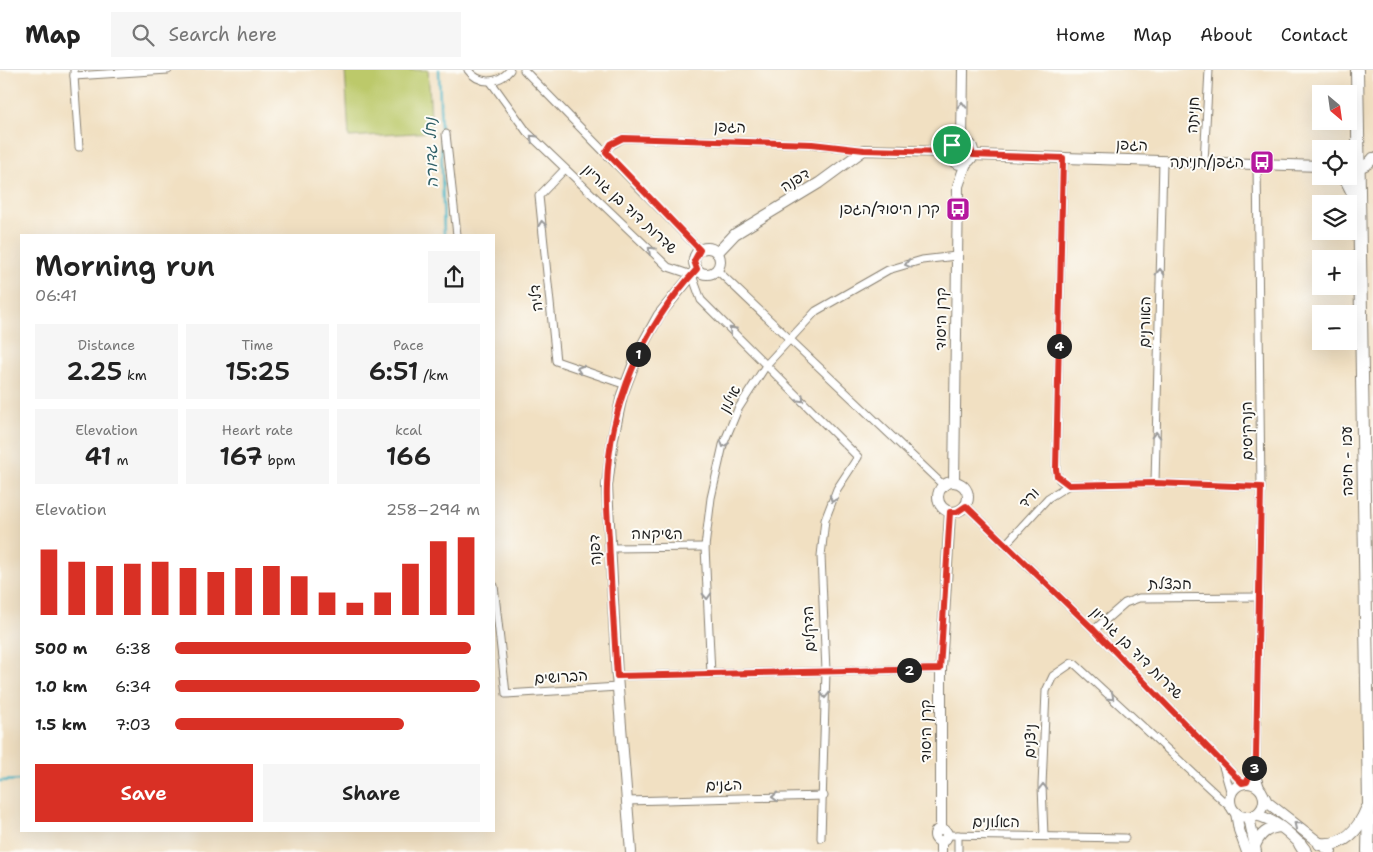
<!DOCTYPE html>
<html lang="en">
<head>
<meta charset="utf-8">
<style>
	body { margin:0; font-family:"Shantell Sans","Playpen Sans Hebrew",sans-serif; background:#f6f6f6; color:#222; height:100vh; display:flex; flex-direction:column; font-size:19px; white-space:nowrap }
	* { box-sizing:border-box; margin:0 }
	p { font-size:16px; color:#767676 }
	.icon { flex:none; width:28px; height:28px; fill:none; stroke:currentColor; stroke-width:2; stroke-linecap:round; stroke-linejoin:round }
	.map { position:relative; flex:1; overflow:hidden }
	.sheet { position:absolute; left:20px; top:164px; width:475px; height:598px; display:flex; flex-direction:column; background:#fff; border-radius:0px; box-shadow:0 5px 20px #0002 }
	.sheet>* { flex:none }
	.needle { width:32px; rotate:151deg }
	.controls { position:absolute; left:1312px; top:15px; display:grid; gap:10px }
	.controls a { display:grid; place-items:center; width:45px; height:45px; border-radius:0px; background:#fff; box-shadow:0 5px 20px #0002; font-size:25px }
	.pin { position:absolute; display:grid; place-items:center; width:42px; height:42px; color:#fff; margin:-21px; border:2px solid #fff; border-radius:50%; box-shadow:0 1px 5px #0007 }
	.km { position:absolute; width:25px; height:25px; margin:-12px; border-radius:50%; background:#222; color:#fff; font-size:14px; line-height:25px; text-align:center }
	.round { display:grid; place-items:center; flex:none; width:52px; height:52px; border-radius:0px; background:#f6f6f6 }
	.summary { display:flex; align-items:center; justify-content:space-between; height:85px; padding:0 15px }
	h1 { font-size:28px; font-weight:600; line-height:38px }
	.metrics { display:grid; grid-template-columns:repeat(3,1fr); gap:8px; height:85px; padding:5px 15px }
	.metrics div { display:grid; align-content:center; border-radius:0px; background:#f6f6f6; text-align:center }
	.metrics b { font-size:25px; font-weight:600 }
	.metrics small { font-size:14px; font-weight:400 }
	.metrics p { font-size:14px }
	.chart { height:140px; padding:10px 15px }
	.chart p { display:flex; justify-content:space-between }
	.chart svg { width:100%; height:90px; margin-top:5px; stroke:#d93025; stroke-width:6 }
	.button { display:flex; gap:10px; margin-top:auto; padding:10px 15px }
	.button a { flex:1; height:58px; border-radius:0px; background:#d93025; color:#fff; font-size:20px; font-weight:600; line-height:58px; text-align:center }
	.button a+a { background:#f6f6f6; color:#222 }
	ul { padding:0 15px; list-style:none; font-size:16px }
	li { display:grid; grid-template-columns:80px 60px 1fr; align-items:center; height:38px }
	li i { height:12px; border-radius:6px; background:#d93025 }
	header { display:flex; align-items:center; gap:30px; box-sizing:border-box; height:70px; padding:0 25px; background:#fff; border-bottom:1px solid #e0e0e0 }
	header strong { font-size:24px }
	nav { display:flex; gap:28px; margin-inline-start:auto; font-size:18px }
	.search { width:350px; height:45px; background:#f6f6f6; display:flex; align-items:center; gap:12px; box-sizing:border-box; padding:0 18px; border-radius:0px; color:#767676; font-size:19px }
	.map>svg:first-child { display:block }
</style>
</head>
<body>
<header>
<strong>Map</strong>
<div class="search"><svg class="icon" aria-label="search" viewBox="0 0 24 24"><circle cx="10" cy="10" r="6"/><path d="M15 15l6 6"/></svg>Search here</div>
<nav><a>Home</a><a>Map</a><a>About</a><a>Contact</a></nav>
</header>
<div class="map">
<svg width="1373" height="782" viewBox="0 0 1373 782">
	<rect width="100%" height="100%" fill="#fdfcf7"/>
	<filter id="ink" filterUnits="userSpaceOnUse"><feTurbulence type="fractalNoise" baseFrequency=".02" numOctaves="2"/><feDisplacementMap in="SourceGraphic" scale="10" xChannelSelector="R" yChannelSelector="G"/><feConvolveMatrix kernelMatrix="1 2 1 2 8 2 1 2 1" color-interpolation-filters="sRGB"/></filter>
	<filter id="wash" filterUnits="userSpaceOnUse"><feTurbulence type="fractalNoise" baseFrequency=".0096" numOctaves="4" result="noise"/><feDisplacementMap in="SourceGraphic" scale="20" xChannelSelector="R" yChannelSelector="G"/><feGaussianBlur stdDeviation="1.12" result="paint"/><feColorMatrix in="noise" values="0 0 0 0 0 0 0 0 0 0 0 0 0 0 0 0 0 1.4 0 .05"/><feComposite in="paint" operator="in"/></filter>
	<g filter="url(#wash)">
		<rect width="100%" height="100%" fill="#f1e0c2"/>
		<path fill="#bcc96b" stroke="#6c7244" d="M345,0H428L432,62L349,67Z"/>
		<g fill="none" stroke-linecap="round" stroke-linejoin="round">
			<g stroke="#47b3c5" stroke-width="2.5">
				<path d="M439,0L444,165"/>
				<path d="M0,711L21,710"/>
			</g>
		</g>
	</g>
	<g filter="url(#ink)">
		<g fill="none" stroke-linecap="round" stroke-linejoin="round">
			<g stroke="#867e6f" stroke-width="9">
				<g id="street">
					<path d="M74,0V6L168,0"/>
					<path d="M468,0C479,15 499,14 510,0"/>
					<path d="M524,0L700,180"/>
					<path d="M74,6L79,77"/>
					<path d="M491,12L527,62L668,197L692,205L701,230L858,387L837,419L825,450L821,486L826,601L821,768"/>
					<path d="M446,64L457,165"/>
					<path d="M606,81L611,75L623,68L812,74L864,80"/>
					<path d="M1063,88L1056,402L1060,410L1069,415"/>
					<path d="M1204,92L1209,0"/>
					<path d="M1257,94L1261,417L1256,687L1257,707L1261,719"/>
					<path d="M565,99L539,126L556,291L626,315"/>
					<path d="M717,200L943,415"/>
					<path d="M1155,413L1163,91"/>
					<path d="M966,436L1094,560L1242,713"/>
					<path d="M1005,475L1048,428L1069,415L1155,413L1261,417"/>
					<path d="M610,478L705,477"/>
					<path d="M494,516L506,624L618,617"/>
					<path d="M1094,560L1125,533L1139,528L1258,527"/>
					<path d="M711,604L705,477L711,428L723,375L738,339L767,294L816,241L888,200L922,190L956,186"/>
					<path d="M617,606L941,599"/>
					<path d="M1222,693L1231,724"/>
					<path d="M1247,712L1254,695"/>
					<path d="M626,731L824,726"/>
					<path d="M947,765L1125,768"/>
					<path d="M958,765V782"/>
					<path d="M1044,766L1042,716L1046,621L1053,606L1072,593L1075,594L1233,740"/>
				</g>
			</g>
			<g stroke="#867e6f" stroke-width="12">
				<g id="secondary">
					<path d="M962,70L963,0"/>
					<circle cx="961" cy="82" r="12"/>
					<path d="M973,85L1321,96"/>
					<path d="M1349,98C1359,98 1367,97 1373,88"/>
					<circle cx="707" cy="191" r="13"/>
					<path d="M717,183L735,164L819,113L864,80L949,82"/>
					<circle cx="953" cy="427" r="15"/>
					<path d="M954,412L958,116L966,93"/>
					<circle cx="1247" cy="730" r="17"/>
					<path d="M1264,726L1267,732L1331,782"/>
					<path d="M1236,743L1239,760L1247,782"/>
					<path d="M1255,745C1275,749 1291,764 1305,779"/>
					<path d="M1249,747L1256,782"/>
					<path d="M941,759V599L950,443"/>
					<circle cx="941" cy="765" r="6"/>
					<path d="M941,771V782"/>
					<path d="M1255,776C1260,764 1267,758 1281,757"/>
					<path d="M631,782L617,606L607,416L613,368L622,325L638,283L659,245L697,199"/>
				</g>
			</g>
			<g stroke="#867e6f" stroke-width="14">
				<g id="highway">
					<path d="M1357,0L1369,734L1368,782"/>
					<path d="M1341,106L1347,111L1357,131"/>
					<path d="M1300,774L1305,782"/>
					<path d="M1320,774C1344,777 1359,759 1367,739"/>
				</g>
			</g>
			<use href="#street" stroke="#fff" stroke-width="7"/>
			<use href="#secondary" stroke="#fff" stroke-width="10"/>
			<use href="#highway" stroke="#fff" stroke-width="12"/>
		</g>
		<defs><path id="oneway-chevron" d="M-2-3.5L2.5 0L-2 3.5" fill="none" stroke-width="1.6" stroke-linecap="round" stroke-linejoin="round" transform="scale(1.25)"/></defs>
		<g stroke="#999">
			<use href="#oneway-chevron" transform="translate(962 35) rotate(-89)"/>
			<use href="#oneway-chevron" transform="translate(533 68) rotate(-136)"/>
			<use href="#oneway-chevron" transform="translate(542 154) rotate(-96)"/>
			<use href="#oneway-chevron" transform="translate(651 180) rotate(-137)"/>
			<use href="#oneway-chevron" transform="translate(908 194) rotate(165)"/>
			<use href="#oneway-chevron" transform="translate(1160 202) rotate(-89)"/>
			<use href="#oneway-chevron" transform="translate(732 260) rotate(-136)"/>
			<use href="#oneway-chevron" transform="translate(580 299) rotate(-161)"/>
			<use href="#oneway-chevron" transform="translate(801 329) rotate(46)"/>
			<use href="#oneway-chevron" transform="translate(1156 365) rotate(-89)"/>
			<use href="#oneway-chevron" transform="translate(724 374) rotate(109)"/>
			<use href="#oneway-chevron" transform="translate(833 429) rotate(111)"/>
			<use href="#oneway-chevron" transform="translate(707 526) rotate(87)"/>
			<use href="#oneway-chevron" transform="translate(825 625) rotate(91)"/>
			<use href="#oneway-chevron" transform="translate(1111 627) rotate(43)"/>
			<use href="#oneway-chevron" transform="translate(1043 717) rotate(-90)"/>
			<use href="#oneway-chevron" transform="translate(775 727) rotate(178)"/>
			<use href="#oneway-chevron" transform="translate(1297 755) rotate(-141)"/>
		</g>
	</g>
	<g fill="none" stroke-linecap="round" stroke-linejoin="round" filter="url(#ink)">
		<g stroke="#fff" stroke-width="10">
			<path id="route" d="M623,68L812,74L864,80L949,82L954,72L962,70L969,74L973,85L1063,88L1056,399L1057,406L1069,415L1155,413L1261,417L1256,687L1247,712L1242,713L1094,560L966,436L957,442H950L940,599L617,606C614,561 611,515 609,469C608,452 606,434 607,416C609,335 642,258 697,199L694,191L700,180L606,82L611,74Z"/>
		</g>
		<use href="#route" stroke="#d93025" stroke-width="6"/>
	</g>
	<defs>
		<g id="bus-square" transform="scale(1.25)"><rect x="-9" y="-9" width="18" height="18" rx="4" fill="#b5179e" stroke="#fdfcf7"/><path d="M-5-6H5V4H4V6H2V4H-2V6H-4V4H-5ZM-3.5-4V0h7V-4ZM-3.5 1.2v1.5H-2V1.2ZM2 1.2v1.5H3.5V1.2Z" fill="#fff"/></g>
	</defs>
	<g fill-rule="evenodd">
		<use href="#bus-square" x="1262" y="92"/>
		<use href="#bus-square" x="958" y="139"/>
	</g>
	<g text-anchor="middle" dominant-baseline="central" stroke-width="4" stroke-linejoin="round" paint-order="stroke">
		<g font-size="15" fill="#1c1c1c" stroke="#fdfcf7">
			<text transform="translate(1193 45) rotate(-87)">חניתה</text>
			<text transform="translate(730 57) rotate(2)">הגפן</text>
			<text transform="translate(1132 75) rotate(2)">הגפן</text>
			<text transform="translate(795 110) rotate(-32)">דפנה</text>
			<text transform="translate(630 139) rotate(43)">שדרות דוד בן גוריון</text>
			<text transform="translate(536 228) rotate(-96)">דליה</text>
			<text transform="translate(941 249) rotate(-89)">קרן היסוד</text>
			<text transform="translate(1145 252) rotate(-89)">האורנים</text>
			<text transform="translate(730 329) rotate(-62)">אילון</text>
			<text transform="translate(1247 361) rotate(-91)">הנרקיסים</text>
			<text transform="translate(1347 391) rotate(-91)">עכו - חיפה</text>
			<text transform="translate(1029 428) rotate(-47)">ורד</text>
			<text x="657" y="464">השיקמה</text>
			<text transform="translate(595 480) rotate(-93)">דפנה</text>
			<text x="1170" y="514">חבצלת</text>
			<text transform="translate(809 559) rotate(-93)">הדקלים</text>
			<text transform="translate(1137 583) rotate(45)">שדרות דוד בן גוריון</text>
			<text transform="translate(561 607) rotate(-4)">הברושים</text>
			<text transform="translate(926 661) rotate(-90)">קרן היסוד</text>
			<text transform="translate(1030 671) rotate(-88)">ניצנים</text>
			<text transform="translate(724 715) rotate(-2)">הגנים</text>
			<text x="996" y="752">האלונים</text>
		</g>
		<g font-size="15" fill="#1c1c1c" stroke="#fdfcf7" text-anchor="end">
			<text x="1244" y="92">הגפן/חניתה</text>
			<text x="940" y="139">קרן היסוד/הגפן</text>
		</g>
		<g font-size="16" font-style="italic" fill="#2f6068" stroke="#fdfcf7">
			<text transform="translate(431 83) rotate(-92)">נחל גדורה</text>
		</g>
	</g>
</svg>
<div class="controls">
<a><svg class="needle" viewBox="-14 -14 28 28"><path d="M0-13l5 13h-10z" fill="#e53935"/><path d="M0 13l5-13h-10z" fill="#767676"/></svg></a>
<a><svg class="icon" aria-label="locate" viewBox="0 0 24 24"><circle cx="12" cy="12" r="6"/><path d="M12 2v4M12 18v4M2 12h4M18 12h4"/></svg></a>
<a><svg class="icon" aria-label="layers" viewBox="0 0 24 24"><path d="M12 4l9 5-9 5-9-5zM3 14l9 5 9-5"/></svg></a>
<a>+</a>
<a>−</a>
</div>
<div class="pin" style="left:952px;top:75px;background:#1e9e55"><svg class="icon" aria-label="arrive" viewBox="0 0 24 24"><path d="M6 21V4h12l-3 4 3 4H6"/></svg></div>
<b class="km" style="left:638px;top:284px">1</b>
<b class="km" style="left:909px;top:600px">2</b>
<b class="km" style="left:1254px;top:698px">3</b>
<b class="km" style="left:1059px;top:276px">4</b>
<section class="sheet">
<div class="summary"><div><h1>Morning run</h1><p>06:41</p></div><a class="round"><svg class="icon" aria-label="share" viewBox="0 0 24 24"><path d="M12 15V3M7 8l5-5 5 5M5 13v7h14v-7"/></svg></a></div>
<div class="metrics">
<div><p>Distance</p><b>2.25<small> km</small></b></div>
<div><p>Time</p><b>15:25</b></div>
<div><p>Pace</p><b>6:51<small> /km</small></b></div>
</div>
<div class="metrics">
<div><p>Elevation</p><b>41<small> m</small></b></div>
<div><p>Heart rate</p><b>167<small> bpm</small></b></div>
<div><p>kcal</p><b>166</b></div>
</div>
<div class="chart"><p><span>Elevation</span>258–294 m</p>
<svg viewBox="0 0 160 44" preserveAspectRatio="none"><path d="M5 44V12M15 44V18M25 44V20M35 44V19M45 44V18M55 44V21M65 44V23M75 44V21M85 44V20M95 44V25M105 44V33M115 44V38M125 44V33M135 44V19M145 44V8M155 44V6"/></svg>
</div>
<ul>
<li><b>500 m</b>6:38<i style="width:97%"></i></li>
<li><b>1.0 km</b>6:34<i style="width:100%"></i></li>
<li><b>1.5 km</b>7:03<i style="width:75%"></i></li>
</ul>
<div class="button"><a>Save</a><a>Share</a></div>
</section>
</div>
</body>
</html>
